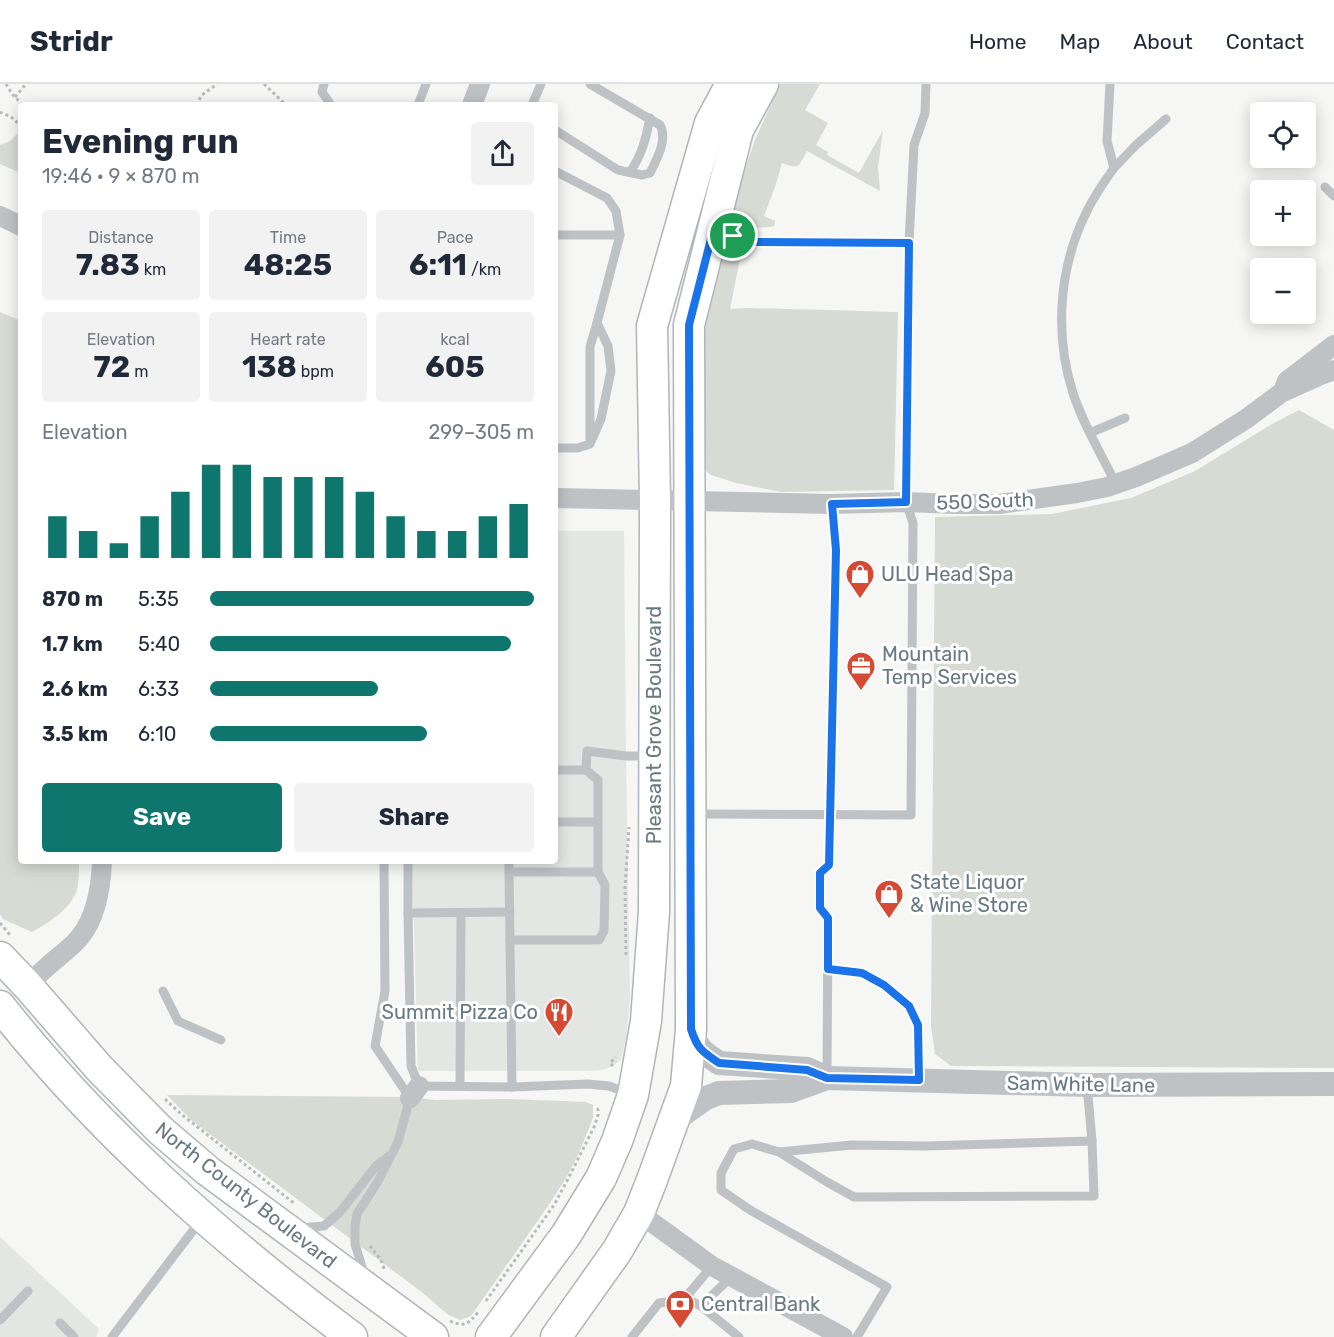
<!DOCTYPE html>
<html lang="en">
<head>
<meta charset="utf-8">
<style>
	body { margin:0; font-family:Rubik,sans-serif; background:#f2f2f3; color:#1f2937; height:100vh; display:flex; flex-direction:column; font-size:22px; white-space:nowrap }
	* { box-sizing:border-box; margin:0 }
	p { font-size:20px; color:#747a83 }
	.icon { flex:none; width:33px; height:33px; fill:none; stroke:currentColor; stroke-width:2; stroke-linecap:round; stroke-linejoin:round }
	.map { position:relative; flex:1; overflow:hidden }
	.side { position:absolute; left:18px; top:18px; width:540px; height:762px; display:flex; flex-direction:column; background:#fff; border-radius:6px; box-shadow:0 3px 15px #0003 }
	.side>* { flex:none }
	.fabs { position:absolute; left:1250px; top:18px; display:grid; gap:12px }
	.fabs a { display:grid; place-items:center; width:66px; height:66px; border-radius:6px; background:#fff; box-shadow:0 3px 15px #0003; font-size:30px }
	.pin { position:absolute; display:grid; place-items:center; width:51px; height:51px; color:#fff; margin:-26px; border:3px solid #fff; border-radius:50%; box-shadow:0 2px 6px #0007 }
	.round { display:grid; place-items:center; flex:none; width:63px; height:63px; border-radius:6px; background:#f2f2f3 }
	.overview { display:flex; align-items:center; justify-content:space-between; height:102px; padding:0 24px }
	h1 { font-size:33px; font-weight:700; line-height:45px }
	.stats { display:grid; grid-template-columns:repeat(3,1fr); gap:9px; height:102px; padding:6px 24px }
	.stats div { display:grid; align-content:center; border-radius:6px; background:#f2f2f3; text-align:center }
	.stats b { font-size:30px; font-weight:700 }
	.stats small { font-size:16px; font-weight:400 }
	.stats p { font-size:16px }
	.chart { height:168px; padding:12px 24px }
	.chart p { display:flex; justify-content:space-between }
	.chart svg { width:100%; height:108px; margin-top:6px; stroke:#0f766e; stroke-width:6 }
	.button { display:flex; gap:12px; margin-top:auto; padding:12px 24px }
	.button a { flex:1; height:69px; border-radius:6px; background:#0f766e; color:#fff; font-size:24px; font-weight:700; line-height:69px; text-align:center }
	.button a+a { background:#f2f2f3; color:#1f2937 }
	ul { padding:0 24px; list-style:none; font-size:20px }
	li { display:grid; grid-template-columns:96px 72px 1fr; align-items:center; height:45px }
	li i { height:15px; border-radius:8px; background:#0f766e }
	header { display:flex; align-items:center; gap:36px; box-sizing:border-box; height:84px; padding:0 30px; background:#fff; border-bottom:2px solid #e0e1e3 }
	header strong { font-size:28px }
	nav { display:flex; gap:33px; margin-inline-start:auto; font-size:21px }
	.map>svg:first-child { display:block }
</style>
</head>
<body>
<header>
<strong>Stridr</strong>
<nav><a>Home</a><a>Map</a><a>About</a><a>Contact</a></nav>
</header>
<div class="map">
<svg width="1334" height="1253" viewBox="0 0 1334 1253">
	<rect width="100%" height="100%" fill="#f6f6f4"/>
	<g fill="#e4e6e4">
		<path d="M555,447H624L626,672L630,914L626,955L621,976L612,982L603,986L589,987H418L412,777H555Z"/>
		<path d="M0,1153L99,1245L96,1253H0Z"/>
	</g>
	<g fill="#d7dbd3">
		<path d="M780,0H820L805,26L828,39L816,61L828,68L827,71L859,89L883,46L878,83L880,107L807,67C798,83 800,86 782,79L775,103L764,132L775,137V141L771,143L745,144L737,138L733,129V117L755,56Z"/>
		<path d="M21,46V89L0,80V61L10,57Z"/>
		<path d="M740,161L742,164L730,225L749,224L898,228L894,406L781,408L736,399L711,391L702,384L701,292L705,247L715,179L721,168L731,163Z"/>
		<path d="M0,228L21,237V777H79C79,787 79,796 77,806C71,824 49,839 32,848L3,835L0,830Z"/>
		<path d="M1299,326L1334,346V984L951,982L935,970L931,942L935,433L1052,430L1131,414L1195,387L1272,340Z"/>
		<path d="M167,1011L404,1013L436,1016L508,1015L586,1018L593,1021V1034L579,1069L566,1094L548,1122L471,1232L460,1236L447,1230L423,1209L191,1036Z"/>
	</g>
	<g fill="none" stroke-linecap="round" stroke-linejoin="round">
		<g stroke="#afb5b8" stroke-width="33">
			<g id="primary">
				<path d="M0,873L27,901L99,984L160,1046L208,1087L433,1253"/>
				<path d="M0,922C100,1049 222,1156 352,1253"/>
				<path d="M491,1253L566,1151L601,1094L617,1057L633,1011L646,937L654,828L655,416L652,242L710,39L731,0"/>
				<path d="M556,1253L617,1167L639,1129L652,1096L686,1002L691,945L689,241L738,46L763,0"/>
			</g>
		</g>
		<g stroke="#b8bbbd" stroke-width="3" stroke-dasharray="3 3" stroke-linecap="butt">
			<path d="M6,0L12,10L23,21"/>
			<path d="M264,0L286,21"/>
			<path d="M15,13L26,0"/>
			<path d="M196,21L202,11L217,0"/>
			<path d="M0,28L11,33L21,42"/>
			<path d="M0,839L11,852"/>
			<path d="M626,871L625,804L629,743"/>
			<path d="M613,982L610,979L616,973"/>
			<path d="M165,1015L181,1030L295,1120"/>
			<path d="M370,1162L381,1176L385,1187"/>
			<path d="M486,1217L554,1121L569,1093L595,1041L598,1031V1025L600,1023"/>
			<path d="M450,1237C466,1244 469,1239 479,1227"/>
		</g>
		<g stroke="#bec2c5" stroke-width="9">
			<path d="M324,0L322,8L331,21"/>
			<path d="M1110,0L1107,57L1114,84C1104,98 1094,112 1087,127C1059,182 1054,250 1073,309C1083,340 1101,370 1116,400"/>
			<path d="M418,21L426,0"/>
			<path d="M532,21L541,0"/>
			<path d="M555,46L618,86L642,91L650,89C657,75 668,55 660,41L590,0"/>
			<path d="M1114,84L1136,61L1166,35"/>
			<path d="M555,87L607,114L616,127L620,151"/>
			<path d="M630,88C642,71 646,54 650,34"/>
			<path d="M1325,103L1334,112"/>
			<path d="M715,147L754,158L909,159"/>
			<path d="M555,151H620L597,239L608,262L611,287L601,335L590,360L578,364H555"/>
			<path d="M1090,349L1125,334"/>
			<path d="M590,355V263L597,239"/>
			<path d="M586,686L587,667L626,672H652"/>
			<path d="M694,730L911,731L913,439L906,418L909,159L914,61L925,29L926,0"/>
			<path d="M555,738H598"/>
			<path d="M408,777V829"/>
			<path d="M509,777V788H598V696L586,686H555"/>
			<path d="M509,788L512,1003"/>
			<path d="M510,828L408,829L411,982L419,1002L512,1003L588,1000L609,1002L628,1009"/>
			<path d="M510,856H599L604,847L605,801L598,788"/>
			<path d="M828,885L862,889L884,901L909,922L918,941L919,996"/>
			<path d="M163,907L178,937L221,956"/>
			<path d="M827,992L828,834L820,824V789L829,781L836,466L832,420"/>
			<path d="M460,1002L461,829"/>
			<path d="M779,1068L852,1061L925,1062L1092,1057"/>
			<path d="M299,1144L324,1142L340,1128L376,1082L389,1072"/>
			<path d="M365,1193L355,1160V1142L357,1130L377,1099L398,1058L410,1014L375,962L385,907L384,777"/>
			<path d="M685,1214L701,1222L739,1253"/>
			<path d="M701,1222L731,1193"/>
			<path d="M0,1236L28,1207"/>
			<path d="M60,1239L74,1253"/>
			<path d="M112,1253L201,1136"/>
			<path d="M632,1253L659,1219L676,1217L685,1214L712,1182"/>
			<path d="M857,1253L887,1203L750,1126L721,1106V1089L734,1065L752,1060L779,1068L827,1098L854,1113L1094,1112L1092,1057L1087,1001"/>
		</g>
		<g stroke="#bec2c5" stroke-width="20">
			<path d="M472,21L480,0"/>
			<path d="M0,132L21,142"/>
			<path d="M1285,302L1287,297L1334,261"/>
			<path d="M555,414L832,420L906,418L955,420H999L1077,409L1107,403L1136,393L1192,369L1246,335L1281,309L1321,291L1334,286"/>
			<path d="M27,901C34,895 41,888 48,882C59,872 71,864 80,853C97,832 101,803 102,777"/>
			<path d="M410,1014L419,1002"/>
			<path d="M639,1129L712,1182L843,1253"/>
		</g>
		<g stroke="#bec2c5" stroke-width="24">
			<path d="M691,945C697,964 701,967 719,979L807,985L827,994"/>
			<path d="M672,1038L706,1014L719,1009L791,1007L827,994L1087,1001L1334,1000"/>
		</g>
		<use href="#primary" stroke="#fff" stroke-width="30"/>
	</g>
	<g fill="none" stroke-linecap="round" stroke-linejoin="round">
		<g stroke="#fff" stroke-width="12">
			<path id="route" d="M713,147L754,158L909,159L906,418L832,420L836,466L829,781L820,789V824L828,834V885L862,889L884,901L909,922L918,941L919,996L827,994L807,986L719,979C701,967 697,964 691,945L689,241Z"/>
		</g>
		<use href="#route" stroke="#1a73e8" stroke-width="8"/>
	</g>
	<defs>
		<g id="shop-pin" transform="scale(1.5)"><path d="M0 17L-7.5 6A9.5 9.5 0 1 1 7.5 6Z" fill="#d64a34" stroke="#fff"/><path d="M-5-2.5h2.3a2.7 3.5 0 0 1 5.4 0H5L5.5 6h-11ZM-1.5-2.5h3a1.5 2.3 0 0 0-3 0Z" fill="#fff"/></g>
		<g id="office-pin" transform="scale(1.5)"><path d="M0 17L-7.5 6A9.5 9.5 0 1 1 7.5 6Z" fill="#d64a34" stroke="#fff"/><path d="M-6-3h4V-5.5h4V-3h4V5H-6ZM-1-4.5V-3h2v-1.5ZM-6 0V1H6V0Z" fill="#fff"/></g>
		<g id="restaurant-pin" transform="scale(1.5)"><path d="M0 17L-7.5 6A9.5 9.5 0 1 1 7.5 6Z" fill="#d64a34" stroke="#fff"/><path d="M-5-6h1v4h1v-4h1v4h1v-4h1v5L-1.5 .5V6h-2V.5L-5-1ZM5-6V6H3V1.5H1.5Q1.5-4 5-6Z" fill="#fff"/></g>
		<g id="bank-pin" transform="scale(1.5)"><path d="M0 17L-7.5 6A9.5 9.5 0 1 1 7.5 6Z" fill="#d64a34" stroke="#fff"/><path d="M-6-4H6V4H-6ZM0-2.3a2.3 2.3 0 1 0 0 4.6a2.3 2.3 0 1 0 0-4.6Z" fill="#fff"/></g>
	</defs>
	<g fill-rule="evenodd">
		<use href="#shop-pin" x="860" y="490"/>
		<use href="#office-pin" x="861" y="582"/>
		<use href="#shop-pin" x="889" y="810"/>
		<use href="#restaurant-pin" x="559" y="928"/>
		<use href="#bank-pin" x="680" y="1220"/>
	</g>
	<g text-anchor="middle" dominant-baseline="central" stroke-width="6" stroke-linejoin="round" paint-order="stroke">
		<g font-size="20" fill="#687982" stroke="#fff">
			<text transform="translate(985 417) rotate(-2)">550 South</text>
			<text transform="translate(654 641) rotate(-90)">Pleasant Grove Boulevard</text>
			<text transform="translate(1081 1000) rotate(1)">Sam White Lane</text>
			<text transform="translate(246 1111) rotate(38)">North County Boulevard</text>
		</g>
		<g font-size="20" fill="#687982" stroke="#fff" text-anchor="start">
			<text x="881" y="490">ULU Head Spa</text>
			<text x="882" y="570">Mountain<tspan x="882" dy="23">Temp Services</tspan></text>
			<text x="910" y="798">State Liquor<tspan x="910" dy="23">&amp; Wine Store</tspan></text>
			<text x="538" y="928" text-anchor="end">Summit Pizza Co</text>
			<text x="701" y="1220">Central Bank</text>
		</g>
	</g>
</svg>
<div class="fabs">
<a><svg class="icon" aria-label="locate" viewBox="0 0 24 24"><circle cx="12" cy="12" r="6"/><path d="M12 2v4M12 18v4M2 12h4M18 12h4"/></svg></a>
<a>+</a>
<a>−</a>
</div>
<div class="pin" style="left:733px;top:152px;background:#1e9e55"><svg class="icon" aria-label="arrive" viewBox="0 0 24 24"><path d="M6 21V4h12l-3 4 3 4H6"/></svg></div>
<section class="side">
<div class="overview"><div><h1>Evening run</h1><p>19:46 · 9 × 870 m</p></div><a class="round"><svg class="icon" aria-label="share" viewBox="0 0 24 24"><path d="M12 15V3M7 8l5-5 5 5M5 13v7h14v-7"/></svg></a></div>
<div class="stats">
<div><p>Distance</p><b>7.83<small> km</small></b></div>
<div><p>Time</p><b>48:25</b></div>
<div><p>Pace</p><b>6:11<small> /km</small></b></div>
</div>
<div class="stats">
<div><p>Elevation</p><b>72<small> m</small></b></div>
<div><p>Heart rate</p><b>138<small> bpm</small></b></div>
<div><p>kcal</p><b>605</b></div>
</div>
<div class="chart"><p><span>Elevation</span>299–305 m</p>
<svg viewBox="0 0 160 44" preserveAspectRatio="none"><path d="M5 44V27M15 44V33M25 44V38M35 44V27M45 44V17M55 44V6M65 44V6M75 44V11M85 44V11M95 44V11M105 44V17M115 44V27M125 44V33M135 44V33M145 44V27M155 44V22"/></svg>
</div>
<ul>
<li><b>870 m</b>5:35<i style="width:100%"></i></li>
<li><b>1.7 km</b>5:40<i style="width:93%"></i></li>
<li><b>2.6 km</b>6:33<i style="width:52%"></i></li>
<li><b>3.5 km</b>6:10<i style="width:67%"></i></li>
</ul>
<div class="button"><a>Save</a><a>Share</a></div>
</section>
</div>
</body>
</html>
